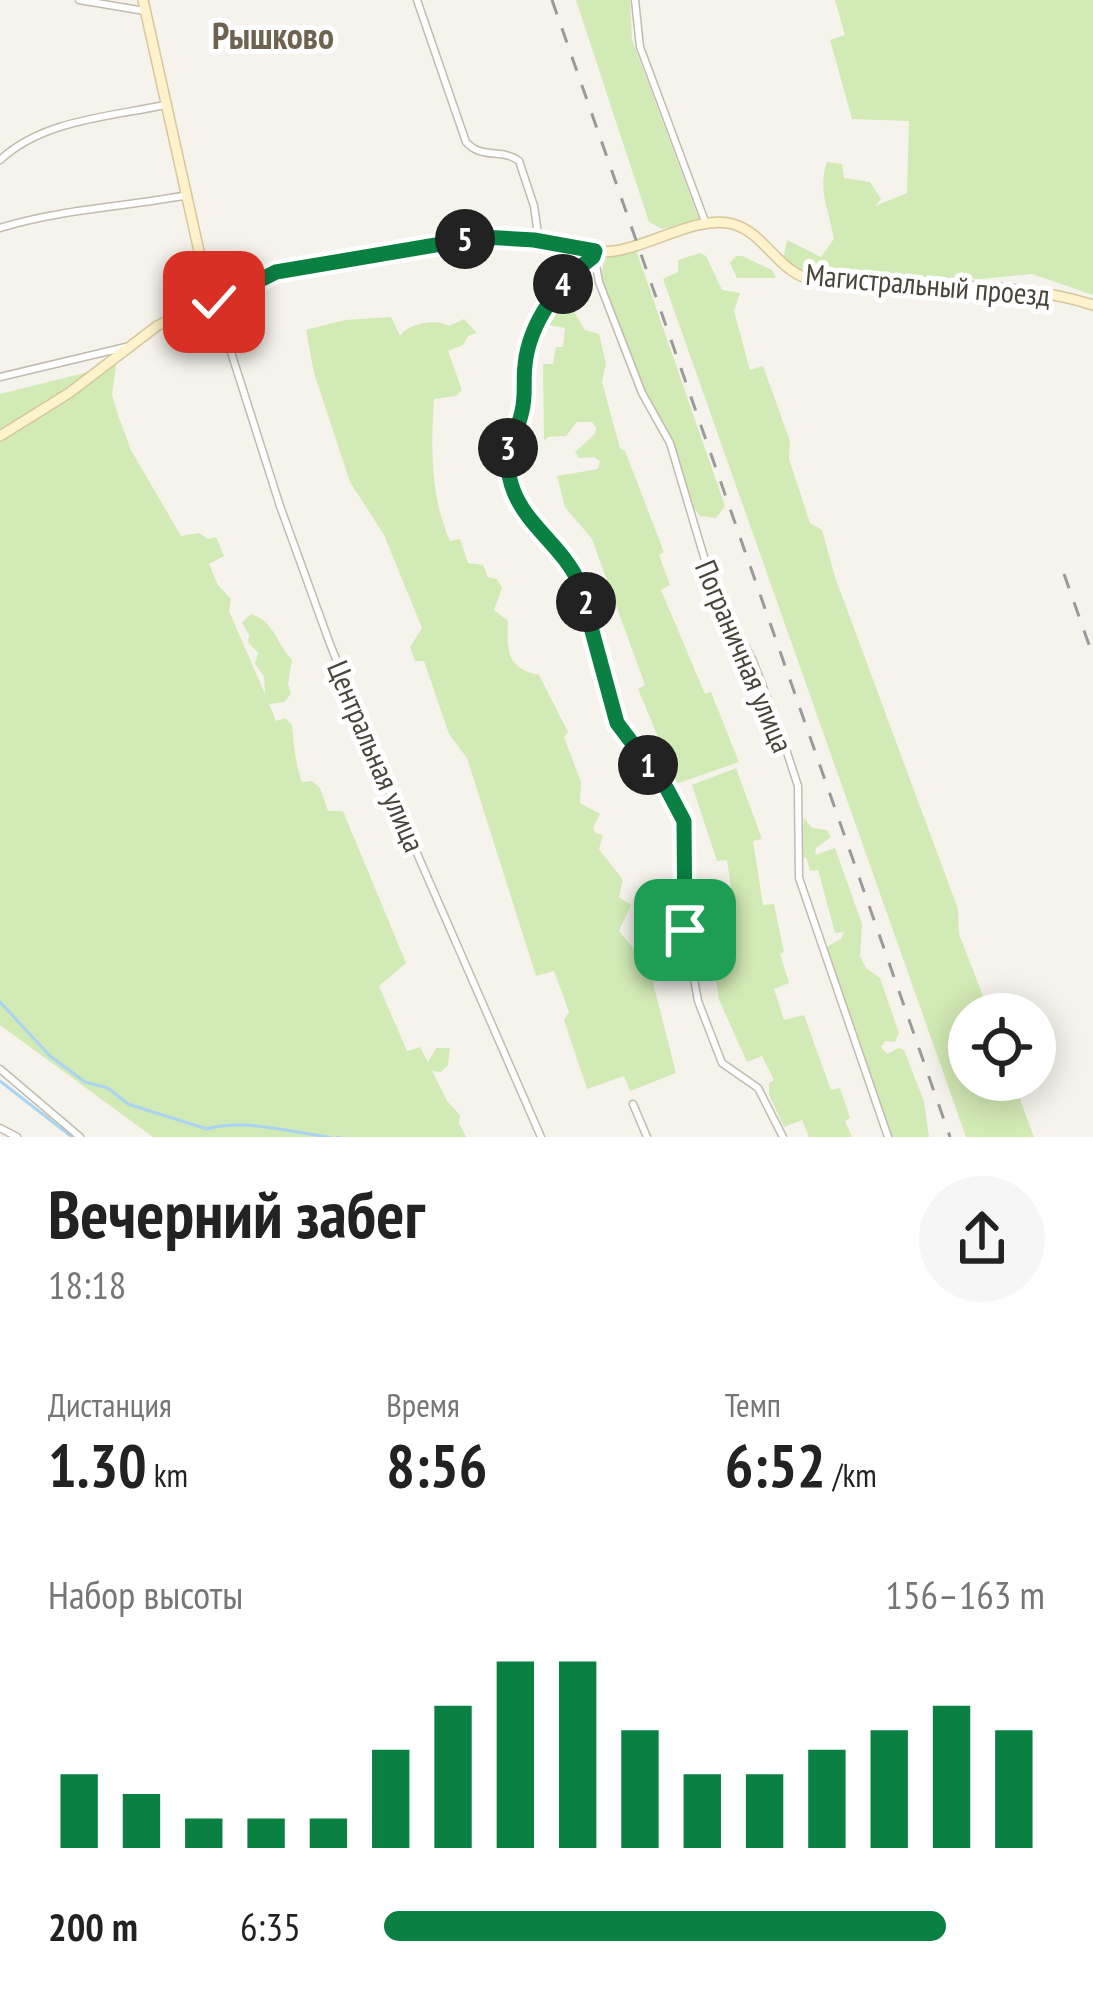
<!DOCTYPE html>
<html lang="ru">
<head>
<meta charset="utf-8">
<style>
	body { margin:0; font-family:"PT Sans Narrow",sans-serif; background:#f6f6f6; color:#222; height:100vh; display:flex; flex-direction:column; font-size:45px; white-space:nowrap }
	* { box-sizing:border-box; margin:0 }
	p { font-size:39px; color:#767676 }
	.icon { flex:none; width:66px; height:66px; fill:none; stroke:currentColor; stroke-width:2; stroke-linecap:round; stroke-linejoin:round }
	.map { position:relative; height:1137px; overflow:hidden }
	.sheet { display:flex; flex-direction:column; background:#fff; flex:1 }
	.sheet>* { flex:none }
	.buttons { position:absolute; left:948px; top:993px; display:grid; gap:24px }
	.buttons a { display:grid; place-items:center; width:108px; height:108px; border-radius:50%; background:#fff; box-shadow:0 6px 30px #0003; font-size:60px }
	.pin { position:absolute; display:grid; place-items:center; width:102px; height:102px; color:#fff; margin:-51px; border-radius:24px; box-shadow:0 6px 18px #0006 }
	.km { position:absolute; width:60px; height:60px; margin:-30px; border-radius:50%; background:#222; color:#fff; font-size:33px; line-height:60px; text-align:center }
	.round { display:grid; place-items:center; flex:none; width:126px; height:126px; border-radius:63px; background:#f6f6f6 }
	.head { display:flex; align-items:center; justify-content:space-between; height:204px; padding:0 48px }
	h1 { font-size:66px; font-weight:700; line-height:90px }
	.metrics { display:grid; grid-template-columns:repeat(3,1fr); gap:18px; height:204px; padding:12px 48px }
	.metrics div { display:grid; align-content:center }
	.metrics b { font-size:60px; font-weight:700 }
	.metrics small { font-size:33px; font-weight:400 }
	.metrics p { font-size:33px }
	.chart { height:336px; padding:24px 48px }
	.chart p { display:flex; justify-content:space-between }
	.chart svg { width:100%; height:216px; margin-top:12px; stroke:#0b8043; stroke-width:6 }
	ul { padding:0 48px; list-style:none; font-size:39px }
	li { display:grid; grid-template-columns:192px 144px 1fr; align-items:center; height:90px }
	li i { height:30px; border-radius:15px; background:#0b8043 }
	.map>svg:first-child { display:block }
</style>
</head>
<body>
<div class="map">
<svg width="1093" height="1137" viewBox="0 0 1093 1137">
	<rect width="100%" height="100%" fill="#f6f3ec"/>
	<g fill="#d2eab5">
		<path d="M576,0H630L632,40L699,219L662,229L649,222Z"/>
		<path d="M835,0H1093V295L1032,274L981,279L815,274L794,267L784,256L787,240L821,257L834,239C829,209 817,191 827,162L842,164L844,178L870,182L881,199L875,206L907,193L909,121L852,119L830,40L845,35Z"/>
		<path d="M636,250L725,506L716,518L700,516L689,503L671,439L644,391L601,278L604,259Z"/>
		<path d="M700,253L706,256L722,290L740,293L734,311L750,370L763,366L790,441L789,459L810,523L822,530L835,577L958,909L959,934L990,1014H969V1080H1013L1034,1137H966L663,279L678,272V260Z"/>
		<path d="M742,256L772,270L776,278H737L730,263L736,256Z"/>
		<path d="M562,291L585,330L599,334L606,363L602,382L620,448L625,451L664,552L659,555L670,585L661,590L705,694L711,692L739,762L670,786L665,780L674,775L638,689L645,685L592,539L565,507L557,476L598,469L600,461L594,457L579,458L575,452L595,434L596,428L592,422H577L566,436L548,437L544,441L543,364H553L556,347H563L565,328L543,324Z"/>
		<path d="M391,317L400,336C407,324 437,318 449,326L464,319L477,333L468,336L463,345L448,351L462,390L456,396L434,399C431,448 430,495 450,541L460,539L468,563L483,565L488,577L497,579L502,588L494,610L508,621C507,650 506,668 539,675L568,732L564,737L581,782L580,803L600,814L593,827L595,833L603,835L599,849L623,880L619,897L631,905L619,931L635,950L636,965L649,967L676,1073L630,1091L624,1076L587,1089L564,1020L569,1012L554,971L536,976L467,758L449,734L424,661H415L410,647L422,628L384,535L350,482L314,373L306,330L345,320Z"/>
		<path d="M116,365L112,395L119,418L131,450L181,536L199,533L208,539L216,537L224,556L209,564L218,585L231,599L229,611L265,694L264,676L255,664L258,653L248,642L249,635L242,623L251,614C274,621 276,643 292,660L288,684L291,694L284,702L269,704L276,721L285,718L292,725C294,746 295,763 302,782L312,781L320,788L328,811H343L406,963L379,986L407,1051L420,1047L428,1062L436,1048H450L448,1065L441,1072L432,1071L447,1101L460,1115L459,1123L466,1137H153L0,1025V394Z"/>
		<path d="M736,768L762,839L753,841L763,905L774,904L784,952L780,954L789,983L774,989L784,1020L804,1015L831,1090L840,1088L850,1118L845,1121L852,1137H809L802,1120L784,1127L769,1095V1083L774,1080L762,1056L747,1062L719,1000L710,938H701L699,916L734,909L727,860L717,861L692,785Z"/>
		<path d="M804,818L812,828L827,830L831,837L816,848L815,855L835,848L862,924L860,956L866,968L880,978L899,1033L895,1042L885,1041L881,1047L887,1054L899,1048L904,1050L924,1101L929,1137H891L826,947L841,939L844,932L835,933L818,870L810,871L807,859L800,855Z"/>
	</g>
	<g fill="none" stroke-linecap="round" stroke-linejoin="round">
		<g stroke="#a9d4f2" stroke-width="3">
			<path d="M0,1002L50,1056L85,1082L108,1088L128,1104L207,1129C243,1118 289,1132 329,1137"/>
			<path d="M0,1081L72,1137"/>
			<path d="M338,1137H339"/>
		</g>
		<g stroke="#c2bbae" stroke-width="9">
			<g id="street">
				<path d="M79,0L145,11"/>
				<path d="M417,0L466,142C482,160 502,148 519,161L534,206L539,241"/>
				<path d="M635,0L640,47L706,224"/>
				<path d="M0,160C43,120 108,117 165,105"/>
				<path d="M0,228C61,209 125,207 188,195"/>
				<path d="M594,255L599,282L642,393L670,443L713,587L753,661L780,731L798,786L799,878L888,1137"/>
				<path d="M594,257L558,291L528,345L524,405L508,446L511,482L521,504L575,574L622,731L679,807L687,833L685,930L698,1001L722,1063L758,1088L783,1137"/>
				<path d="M216,305L280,506L330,644L381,771L541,1137"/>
				<path d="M0,377L126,347"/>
				<path d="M0,1069L80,1137"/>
				<path d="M633,1104L647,1137"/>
				<path d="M0,1128L17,1137"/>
			</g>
		</g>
		<g stroke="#d6c79b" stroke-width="12">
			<g id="secondary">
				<path d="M143,0L207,287"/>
				<path d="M195,306L204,297L210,279L219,274L276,272L483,237C526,237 576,256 614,251C649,247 699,214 733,224C764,233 776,268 808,279C902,291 1002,276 1093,305"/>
				<path d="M0,436L69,393L157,326L203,303L228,304L266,276"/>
			</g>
		</g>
		<use href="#street" stroke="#fff" stroke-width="6"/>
		<use href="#secondary" stroke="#fff3cd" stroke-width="9"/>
		<g stroke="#9a9a9a" stroke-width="3" stroke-dasharray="15 15" stroke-linecap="butt">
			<path d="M552,0L950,1137"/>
			<path d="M1064,574L1093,656"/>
		</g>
	</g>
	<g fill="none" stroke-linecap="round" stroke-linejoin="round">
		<g stroke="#fff" stroke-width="24">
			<path id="route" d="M214,302L228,304L248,286L276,272L483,237L534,240L595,251L593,257C560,281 529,323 525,365C523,380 526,396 522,411C515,443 500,457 514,492C528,527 564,548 579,583L617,723L667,789L684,821L685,930"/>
		</g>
		<use href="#route" stroke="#0b8043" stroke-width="15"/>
	</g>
	<g text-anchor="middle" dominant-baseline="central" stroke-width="10" stroke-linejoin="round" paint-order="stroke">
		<g font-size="30" fill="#4b4439" stroke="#fff">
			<text transform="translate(928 284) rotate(5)">Магистральный проезд</text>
			<text transform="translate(745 656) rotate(67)">Пограничная улица</text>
			<text transform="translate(377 756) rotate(67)">Центральная улица</text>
		</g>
		<g font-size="36" font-weight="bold" fill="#6e6250" stroke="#fff">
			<text x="273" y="35">Рышково</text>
		</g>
	</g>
</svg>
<div class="buttons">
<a><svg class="icon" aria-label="locate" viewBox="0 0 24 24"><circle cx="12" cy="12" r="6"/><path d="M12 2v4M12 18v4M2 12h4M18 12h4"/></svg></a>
</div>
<div class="pin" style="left:685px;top:930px;background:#1e9e55"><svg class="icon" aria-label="arrive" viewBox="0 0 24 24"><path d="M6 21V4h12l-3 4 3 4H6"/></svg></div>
<div class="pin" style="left:214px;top:302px;background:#d93025"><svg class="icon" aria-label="check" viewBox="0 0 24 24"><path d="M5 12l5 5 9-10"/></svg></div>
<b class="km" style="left:648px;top:765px">1</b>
<b class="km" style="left:586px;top:602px">2</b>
<b class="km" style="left:508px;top:448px">3</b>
<b class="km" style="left:563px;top:284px">4</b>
<b class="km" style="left:465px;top:239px">5</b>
</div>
<section class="sheet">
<div class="head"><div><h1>Вечерний забег</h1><p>18:18</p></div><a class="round"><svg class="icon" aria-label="share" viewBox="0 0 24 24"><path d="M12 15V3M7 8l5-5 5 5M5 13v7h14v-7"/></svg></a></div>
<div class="metrics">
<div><p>Дистанция</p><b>1.30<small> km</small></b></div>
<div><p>Время</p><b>8:56</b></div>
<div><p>Темп</p><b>6:52<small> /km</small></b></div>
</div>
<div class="chart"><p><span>Набор высоты</span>156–163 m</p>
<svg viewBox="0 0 160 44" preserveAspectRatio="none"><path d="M5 44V29M15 44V33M25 44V38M35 44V38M45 44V38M55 44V24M65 44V15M75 44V6M85 44V6M95 44V20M105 44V29M115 44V29M125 44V24M135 44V20M145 44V15M155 44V20"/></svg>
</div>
<ul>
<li><b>200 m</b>6:35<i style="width:85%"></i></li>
</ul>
</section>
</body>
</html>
